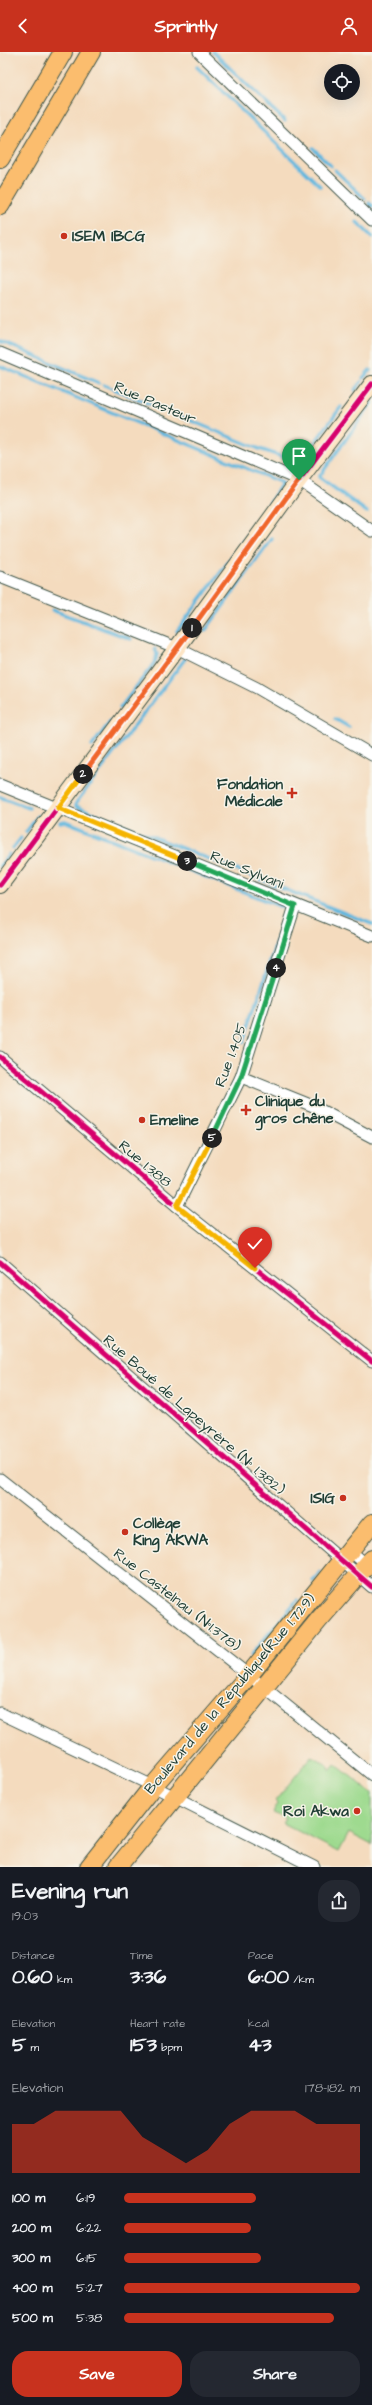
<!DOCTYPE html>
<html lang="en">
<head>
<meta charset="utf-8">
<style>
	body { margin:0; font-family:"Architects Daughter",sans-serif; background:#242831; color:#f1f3f6; height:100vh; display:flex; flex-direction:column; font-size:15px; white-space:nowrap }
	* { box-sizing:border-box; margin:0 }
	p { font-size:13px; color:#9ea1a6 }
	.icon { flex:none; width:22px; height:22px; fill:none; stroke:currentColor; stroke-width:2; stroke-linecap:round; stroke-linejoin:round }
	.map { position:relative; height:1815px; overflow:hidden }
	.details { display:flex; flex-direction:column; background:#171b24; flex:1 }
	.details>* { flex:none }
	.controls { position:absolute; left:324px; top:12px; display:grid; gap:8px }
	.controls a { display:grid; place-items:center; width:36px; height:36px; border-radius:50%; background:#171b24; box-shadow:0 4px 16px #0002; font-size:20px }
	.pin { position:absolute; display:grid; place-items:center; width:34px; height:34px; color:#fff; margin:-41px -17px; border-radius:50% 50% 50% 0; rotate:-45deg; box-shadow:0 0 4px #0007 }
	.pin .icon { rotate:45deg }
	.km { position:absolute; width:20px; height:20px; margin:-10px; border-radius:50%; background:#222; color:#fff; font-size:11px; line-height:20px; text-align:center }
	.round { display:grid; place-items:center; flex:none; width:42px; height:42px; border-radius:16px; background:#242831 }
	.head { display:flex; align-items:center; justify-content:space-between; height:68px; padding:0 12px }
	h1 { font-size:22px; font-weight:800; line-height:30px }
	.metrics { display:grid; grid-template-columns:repeat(3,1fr); gap:6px; height:68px; padding:4px 12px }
	.metrics div { display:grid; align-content:center }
	.metrics b { font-size:20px; font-weight:800 }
	.metrics small { font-size:11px; font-weight:400 }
	.metrics p { font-size:11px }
	.chart { height:112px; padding:8px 12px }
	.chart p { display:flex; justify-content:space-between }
	.chart svg { width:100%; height:72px; margin-top:4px; fill:#c8321e; opacity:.7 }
	.primary-button { display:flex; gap:8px; margin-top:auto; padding:8px 12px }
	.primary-button a { flex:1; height:46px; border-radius:16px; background:#c8321e; color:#fff; font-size:16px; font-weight:800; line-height:46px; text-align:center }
	.primary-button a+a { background:#242831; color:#f1f3f6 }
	ul { padding:0 12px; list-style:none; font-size:13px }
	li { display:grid; grid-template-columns:64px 48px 1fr; align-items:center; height:30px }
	li i { height:10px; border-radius:5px; background:#c8321e }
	header { display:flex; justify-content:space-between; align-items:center; height:52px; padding:0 12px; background:#c8321e; color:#fff; font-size:18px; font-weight:800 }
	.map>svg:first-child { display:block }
</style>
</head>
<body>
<header><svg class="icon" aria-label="back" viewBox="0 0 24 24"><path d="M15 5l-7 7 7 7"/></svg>Sprintly<svg class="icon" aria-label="person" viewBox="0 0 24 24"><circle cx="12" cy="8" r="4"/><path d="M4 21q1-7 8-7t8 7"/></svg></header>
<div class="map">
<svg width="372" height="1815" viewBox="0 0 372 1815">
	<rect width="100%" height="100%" fill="#f7f3e8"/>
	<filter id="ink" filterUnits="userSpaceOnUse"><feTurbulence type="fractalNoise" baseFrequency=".025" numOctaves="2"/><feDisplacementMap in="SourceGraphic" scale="8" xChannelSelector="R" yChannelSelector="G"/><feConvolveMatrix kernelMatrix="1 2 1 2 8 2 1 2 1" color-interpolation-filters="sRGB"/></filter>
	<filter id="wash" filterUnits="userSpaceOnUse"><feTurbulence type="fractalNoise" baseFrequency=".012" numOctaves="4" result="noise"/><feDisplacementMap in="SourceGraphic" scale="16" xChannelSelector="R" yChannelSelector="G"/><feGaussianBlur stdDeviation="0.9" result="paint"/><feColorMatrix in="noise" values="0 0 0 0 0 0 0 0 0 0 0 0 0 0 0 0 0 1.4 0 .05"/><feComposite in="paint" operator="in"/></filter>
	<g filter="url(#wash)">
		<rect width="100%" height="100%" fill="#f4dbbe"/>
		<path fill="#9eda8f" stroke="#5e8c62" d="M312,1704L329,1714L328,1716L330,1718L335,1712L372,1741V1793L349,1781L339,1800L282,1771L286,1766L273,1761L278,1752L275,1749Z"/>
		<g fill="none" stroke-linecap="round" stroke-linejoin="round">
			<g stroke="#62b7de" stroke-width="3.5">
				<path d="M213,0L285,69"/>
				<path d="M197,15L320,134"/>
				<path d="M313,96L331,114"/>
				<path d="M335,118L365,147"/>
				<path d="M369,151L372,154"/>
				<path d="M357,170L372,185"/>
				<path d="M0,289L99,331"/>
				<path d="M0,314L282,431L258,470L177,579"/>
				<path d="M363,326L370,318"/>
				<path d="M104,333L257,396L297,410L301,409L341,355"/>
				<path d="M355,338L361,330"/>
				<path d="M367,460L319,425L372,351"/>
				<path d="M52,558L131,587"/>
				<path d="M205,579L272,487"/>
				<path d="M185,607L76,751V754L372,872"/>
				<path d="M120,656L155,610L157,602L155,597"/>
				<path d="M335,667L349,675"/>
				<path d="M92,694L110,670"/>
				<path d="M0,745L29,756"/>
				<path d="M60,770L65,769L287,857L244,990"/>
				<path d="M26,780L38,764"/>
				<path d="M13,796L21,786"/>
				<path d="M0,814L9,802"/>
				<path d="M313,1529L320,1520"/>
				<path d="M250,1604L297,1548"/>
			</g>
		</g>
	</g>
	<g filter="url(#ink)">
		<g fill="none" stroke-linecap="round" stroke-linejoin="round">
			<g stroke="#3f5549" stroke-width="13">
				<g id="street">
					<path d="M199,0L372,168"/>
					<path d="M0,301L299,428L372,479"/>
					<path d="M0,525L177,596L257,636L372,703"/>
					<path d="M0,733L372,884"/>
					<path d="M0,1005L177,1154L372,1309"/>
					<path d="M241,1025L313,1054L372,1085"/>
					<path d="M177,1154L241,1025L295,854"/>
					<path d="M0,1210L372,1535"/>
					<path d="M0,1427L265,1636L372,1723"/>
					<path d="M349,1498L367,1513H372"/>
					<path d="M0,1661L153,1734L314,1815"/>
				</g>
			</g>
			<g stroke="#3f5549" stroke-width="18">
				<path id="secondary" d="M0,833L177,596L299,428L372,332"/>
			</g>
			<g stroke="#3f5549" stroke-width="20">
				<g id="primary">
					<path d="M0,107L63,0"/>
					<path d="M0,154L91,0"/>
					<path d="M89,1815L153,1734L249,1623L372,1471"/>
					<path d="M118,1815L318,1569L372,1507"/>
				</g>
			</g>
			<use href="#street" stroke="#fff" stroke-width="11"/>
			<use href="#secondary" stroke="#fde5c5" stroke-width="16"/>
			<use href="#primary" stroke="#fbbd6e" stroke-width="18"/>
			<g stroke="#f7f3e8" stroke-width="8">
				<g id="cycleway">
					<path d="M0,833L177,596L299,428L372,332"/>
					<path d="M0,1005L177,1154L372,1309"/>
					<path d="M0,1210L372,1535"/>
				</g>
			</g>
			<use href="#cycleway" stroke="#d6006c" stroke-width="5"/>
		</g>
	</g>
	<g fill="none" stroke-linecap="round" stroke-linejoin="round" filter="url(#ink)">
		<g stroke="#fff" stroke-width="8">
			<path id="split-1" d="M192,576L299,428"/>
		</g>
		<g stroke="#fff" stroke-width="8">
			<path id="split-2" d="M83,722L192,576"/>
		</g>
		<g stroke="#fff" stroke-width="8">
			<path id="split-3" d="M83,722L58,756L187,809"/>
		</g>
		<g stroke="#fff" stroke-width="8">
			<path id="split-4" d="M187,809L295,854L276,916"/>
		</g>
		<g stroke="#fff" stroke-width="8">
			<path id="split-5" d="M212,1086L241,1025L276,916"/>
		</g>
		<g stroke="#fff" stroke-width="8">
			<path id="split-6" d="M212,1086L177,1154L255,1216"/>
		</g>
		<use href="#split-1" stroke="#f0652b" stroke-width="5"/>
		<use href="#split-2" stroke="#f0652b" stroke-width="5"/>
		<use href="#split-3" stroke="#f5b400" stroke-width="5"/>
		<use href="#split-4" stroke="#22a559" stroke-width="5"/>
		<use href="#split-5" stroke="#22a559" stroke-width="5"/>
		<use href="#split-6" stroke="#f5b400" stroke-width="5"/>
	</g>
	<g fill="#c8321e" stroke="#f7f3e8" stroke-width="1.5">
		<circle cx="64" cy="184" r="4"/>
		<path d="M290 735h4v4h4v4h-4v4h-4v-4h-4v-4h4z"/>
		<path d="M244 1052h4v4h4v4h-4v4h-4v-4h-4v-4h4z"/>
		<circle cx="142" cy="1068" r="4"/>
		<circle cx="343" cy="1446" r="4"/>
		<circle cx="125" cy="1480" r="4"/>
		<circle cx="357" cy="1759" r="4"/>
	</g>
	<g text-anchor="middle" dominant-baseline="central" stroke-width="3" stroke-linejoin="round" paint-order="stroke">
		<g font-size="15" font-weight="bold" fill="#1f3d34" stroke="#f7f3e8" text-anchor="start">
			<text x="72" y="184">ISEM IBCG</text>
			<text x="283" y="732" text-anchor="end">Fondation<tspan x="283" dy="17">Médicale</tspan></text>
			<text x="255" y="1049">Clinique du<tspan x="255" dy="17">gros chêne</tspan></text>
			<text x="150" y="1068">Emeline</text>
			<text x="335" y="1446" text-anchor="end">ISIG</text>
			<text x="133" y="1471">Collège<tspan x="133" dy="17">King AKWA</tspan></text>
			<text x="349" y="1759" text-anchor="end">Roi Akwa</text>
		</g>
		<g font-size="15" fill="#1f3d34" stroke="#f7f3e8">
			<text transform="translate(155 351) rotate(23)">Rue Pasteur</text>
			<text transform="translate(247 818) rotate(22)">Rue Sylvani</text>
			<text transform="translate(231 1003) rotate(-70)">Rue 1.405</text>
			<text transform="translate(145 1112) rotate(40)">Rue 1.388</text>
			<text transform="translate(194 1363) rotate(41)">Rue Boué de Lapeyrère (N° 1.382)</text>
			<text transform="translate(177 1548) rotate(38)">Rue Castelnau (N°1.378)</text>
			<text transform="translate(230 1642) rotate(-50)">Boulevard de la République(Rue 1.729)</text>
		</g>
	</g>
</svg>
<div class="controls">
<a><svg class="icon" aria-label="locate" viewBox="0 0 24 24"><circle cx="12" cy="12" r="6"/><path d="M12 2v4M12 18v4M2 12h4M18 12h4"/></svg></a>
</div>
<div class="pin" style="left:299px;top:428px;background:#1e9e55"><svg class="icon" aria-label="arrive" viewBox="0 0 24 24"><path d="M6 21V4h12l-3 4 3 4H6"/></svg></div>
<div class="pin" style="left:255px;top:1216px;background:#d93025"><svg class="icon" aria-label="check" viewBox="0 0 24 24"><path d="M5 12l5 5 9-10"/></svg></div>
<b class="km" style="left:192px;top:576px">1</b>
<b class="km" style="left:83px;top:722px">2</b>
<b class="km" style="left:187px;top:809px">3</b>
<b class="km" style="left:276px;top:916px">4</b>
<b class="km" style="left:212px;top:1086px">5</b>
</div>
<section class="details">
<div class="head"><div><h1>Evening run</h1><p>19:03</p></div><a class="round"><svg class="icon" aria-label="share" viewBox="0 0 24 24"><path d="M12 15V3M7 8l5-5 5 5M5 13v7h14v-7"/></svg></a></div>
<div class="metrics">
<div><p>Distance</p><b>0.60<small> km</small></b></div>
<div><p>Time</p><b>3:36</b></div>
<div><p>Pace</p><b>6:00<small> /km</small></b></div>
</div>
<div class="metrics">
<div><p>Elevation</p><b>5<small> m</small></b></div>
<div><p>Heart rate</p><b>153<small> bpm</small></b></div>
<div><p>kcal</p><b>43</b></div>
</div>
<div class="chart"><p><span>Elevation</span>178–182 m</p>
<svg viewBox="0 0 160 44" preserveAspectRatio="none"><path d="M0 44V14L10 14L20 6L30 6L40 6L50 6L60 22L70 30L80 38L90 30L100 14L110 6L120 6L130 6L140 14L150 14L160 14V44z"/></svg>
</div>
<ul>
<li><b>100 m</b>6:19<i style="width:56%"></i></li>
<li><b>200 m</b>6:22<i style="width:54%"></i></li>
<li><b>300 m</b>6:15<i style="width:58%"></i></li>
<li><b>400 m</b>5:27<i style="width:100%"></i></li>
<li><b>500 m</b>5:38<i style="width:89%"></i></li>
</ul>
<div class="primary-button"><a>Save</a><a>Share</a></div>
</section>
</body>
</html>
